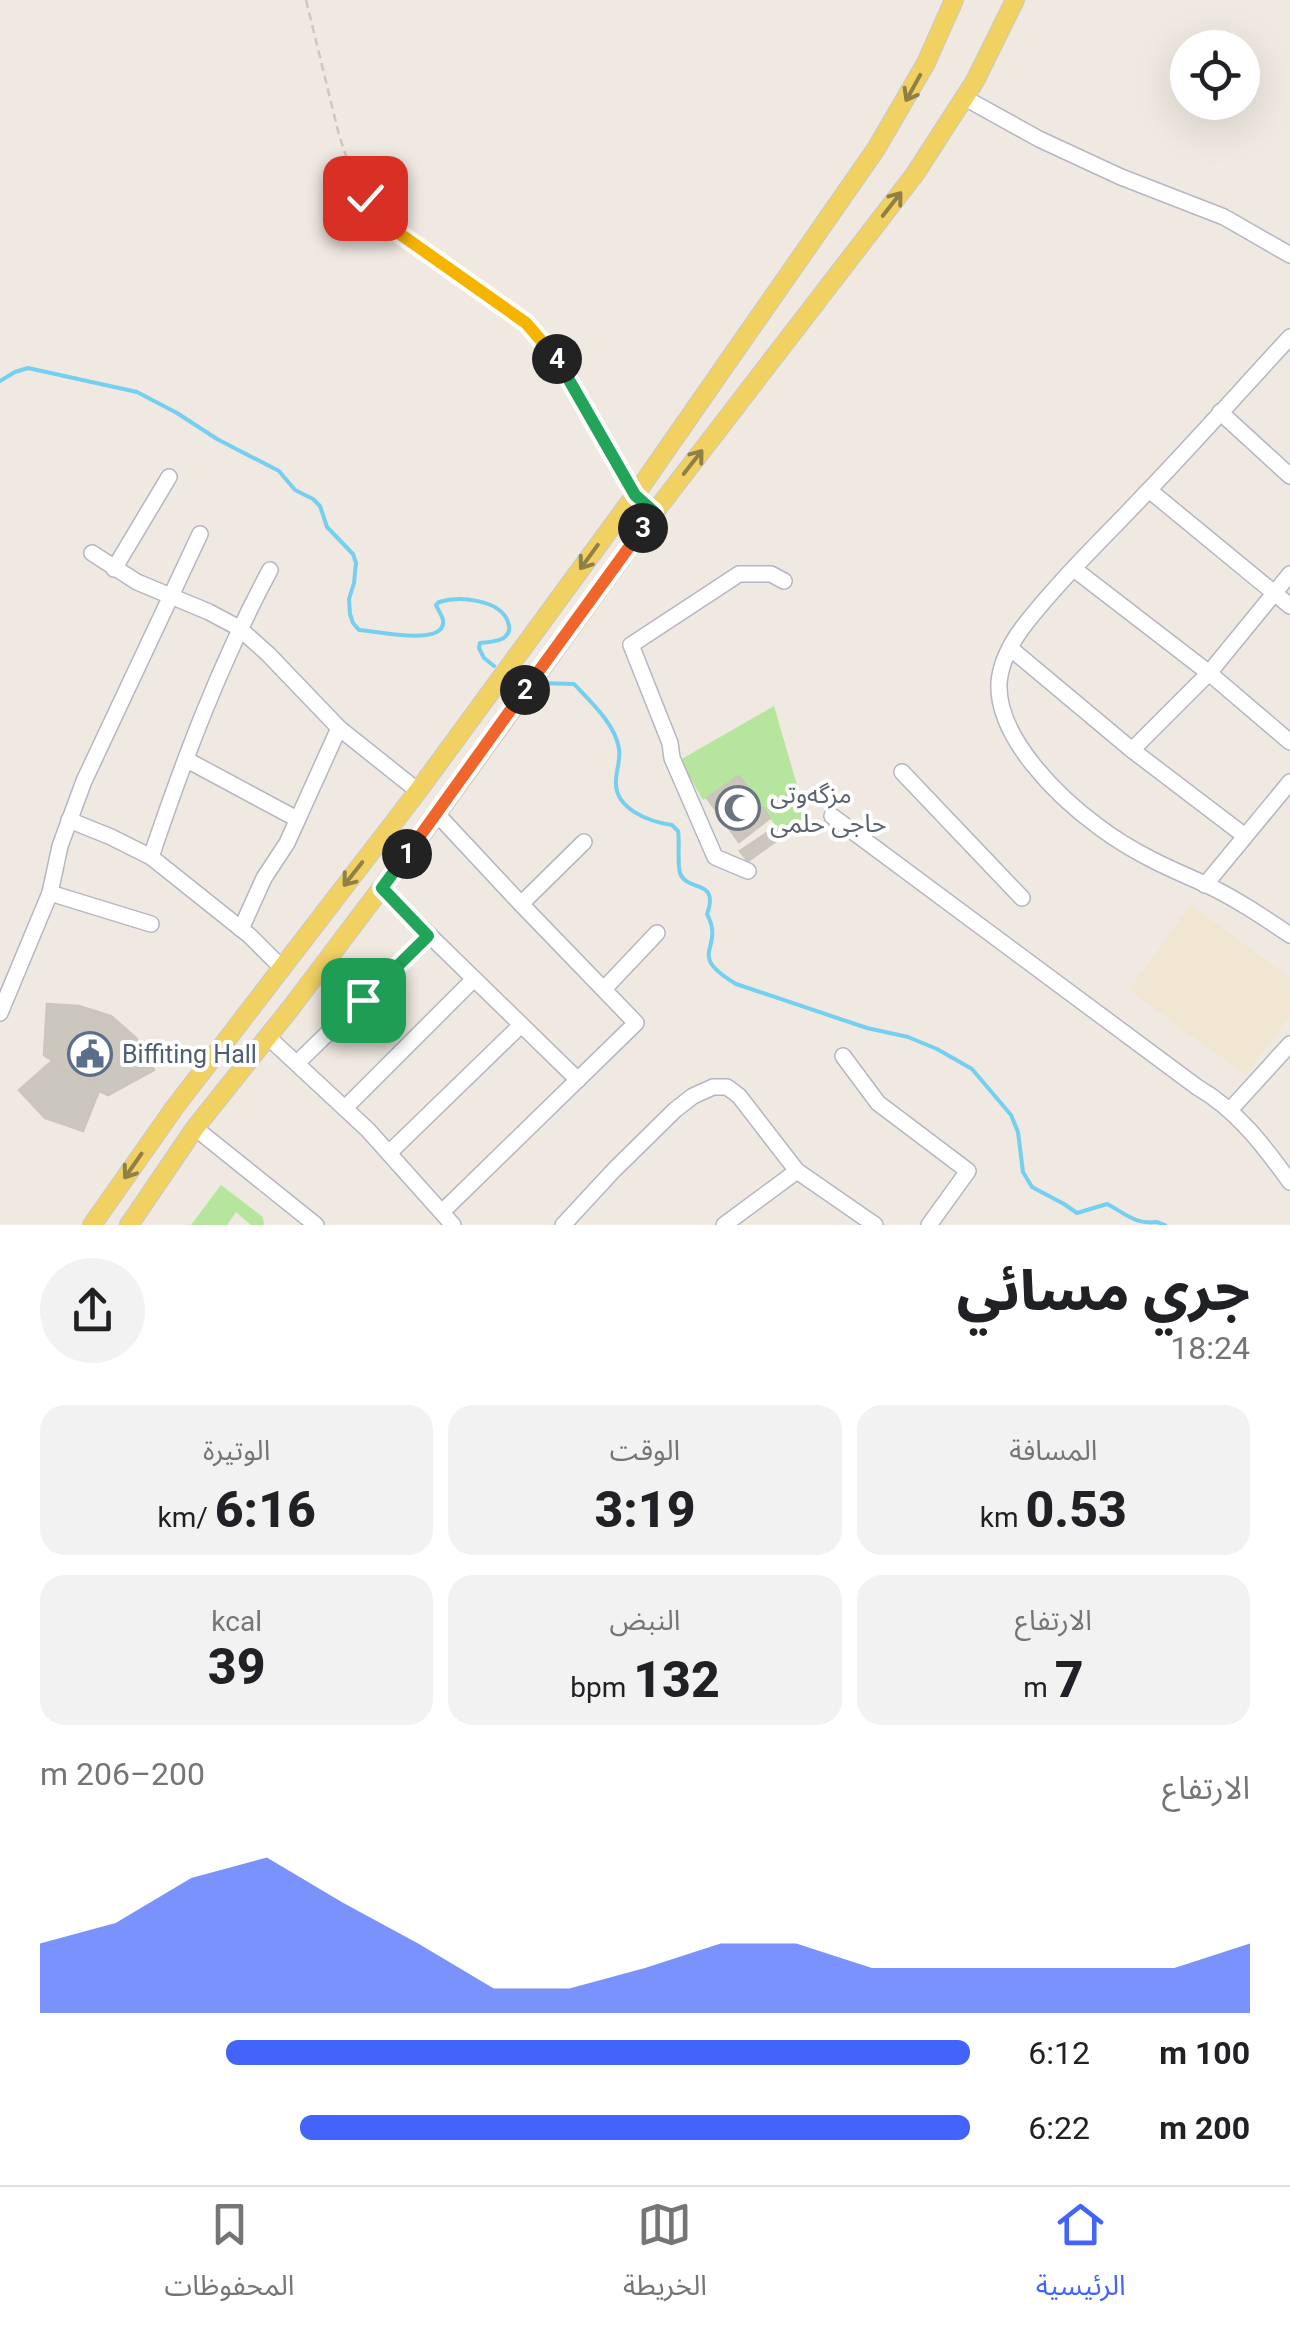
<!DOCTYPE html>
<html lang="ar">
<head>
<meta charset="utf-8">
<style>
	body { margin:0; font-family:Roboto,"Noto Sans Arabic",sans-serif; background:#f2f2f2; color:#202124; direction:rtl; height:100vh; display:flex; flex-direction:column; font-size:38px; white-space:nowrap }
	* { box-sizing:border-box; margin:0 }
	p { font-size:32px; color:#757577 }
	.icon { flex:none; width:55px; height:55px; fill:none; stroke:currentColor; stroke-width:2; stroke-linecap:round; stroke-linejoin:round }
	.map { position:relative; height:1225px; overflow:hidden; direction:ltr }
	.details { display:flex; flex-direction:column; background:#fff; flex:1 }
	.details>* { flex:none }
	.buttons { position:absolute; left:1170px; top:30px; display:grid; gap:20px }
	.buttons a { display:grid; place-items:center; width:90px; height:90px; border-radius:50%; background:#fff; box-shadow:0 10px 40px #0002; font-size:50px }
	.pin { position:absolute; display:grid; place-items:center; width:85px; height:85px; color:#fff; margin:-42px; border-radius:20px; box-shadow:0 5px 15px #0006 }
	.km { position:absolute; width:50px; height:50px; margin:-25px; border-radius:50%; background:#222; color:#fff; font-size:28px; line-height:50px; text-align:center }
	.round { display:grid; place-items:center; flex:none; width:105px; height:105px; border-radius:52px; background:#f2f2f2 }
	.headline { display:flex; align-items:center; justify-content:space-between; height:170px; padding:0 40px }
	h1 { font-size:55px; font-weight:800; line-height:75px }
	.stats { display:grid; grid-template-columns:repeat(3,1fr); gap:15px; height:170px; padding:10px 40px }
	.stats div { display:grid; align-content:center; border-radius:25px; background:#f2f2f2; text-align:center }
	.stats b { font-size:50px; font-weight:800 }
	.stats small { font-size:28px; font-weight:400 }
	.stats p { font-size:28px }
	.chart { height:280px; padding:20px 40px }
	.chart p { display:flex; justify-content:space-between }
	.chart svg { width:100%; height:180px; margin-top:10px; fill:#4264fb; opacity:.7 }
	ul { padding:0 40px; list-style:none; font-size:32px }
	li { display:grid; grid-template-columns:160px 120px 1fr; align-items:center; height:75px }
	li i { height:25px; border-radius:12px; background:#4264fb }
	.tabs { display:flex; justify-content:space-around; align-items:center; height:140px; border-top:2px solid #e0e0e0; background:#fff; font-size:28px; color:#757577 }
	.tabs a { display:grid; justify-items:center; gap:5px }
	.tabs .on { color:#4264fb }
	.map>svg:first-child { display:block }
</style>
</head>
<body>
<div class="map">
<svg width="1290" height="1225" viewBox="0 0 1290 1225">
	<rect width="100%" height="100%" fill="#efe9e1"/>
	<path fill="#f0e6d1" d="M1191,905L1290,978V1015L1246,1075L1129,990Z"/>
	<g fill="#b6e59e">
		<path d="M774,706L806,816L783,836L740,776L703,800L680,760Z"/>
		<path d="M221,1185L263,1217L264,1225H251L236,1212L227,1225H191Z"/>
	</g>
	<g fill="none" stroke-linecap="round" stroke-linejoin="round">
		<g stroke="#75cff0" stroke-width="4">
			<path d="M0,381L15,372L28,368L137,392L177,413L217,439L279,471L295,490L313,499L320,506L327,527L353,554L356,563L354,583L349,599L350,614L353,623L359,630C372,630 447,648 443,620C442,615 438,610 436,605L439,602C459,596 500,599 508,622C510,628 510,632 505,637C499,642 487,642 480,643L479,648L484,658L494,666"/>
			<path d="M540,683L574,684C590,701 616,725 619,749C621,759 616,770 616,781C614,809 650,822 672,825L678,831C680,843 677,862 680,873C687,893 720,878 707,914C726,950 684,953 736,984L867,1028L908,1037L937,1049L972,1069L1011,1115L1018,1132L1023,1172L1032,1187L1064,1204L1077,1213L1107,1204C1125,1213 1135,1225 1157,1222L1165,1225"/>
		</g>
	</g>
	<g fill="#cbc7bf" stroke="#cbc5ba" stroke-width="2.5">
		<path d="M739,776L770,818L739,842L707,798Z"/>
		<path d="M776,827L783,836L748,861L740,851Z"/>
		<path d="M47,1004L79,1006L111,1016L136,1038L154,1070L108,1095L99,1091L44,1055Z"/>
		<path d="M52,1061L99,1091L83,1131L45,1118L19,1090Z"/>
	</g>
	<g fill="none" stroke-linecap="round" stroke-linejoin="round">
		<g stroke="#b4b7c1" stroke-width="18">
			<g id="minor">
				<path d="M965,98L1039,139L1121,177L1224,217L1290,255"/>
				<path d="M1290,337C1242,389 1195,442 1146,493C1105,537 1060,579 1023,627C1011,643 1001,662 999,682C996,737 1058,797 1099,827C1132,852 1168,868 1205,884C1235,898 1263,917 1290,935"/>
				<path d="M1220,412L1290,476"/>
				<path d="M1149,490L1290,606"/>
				<path d="M92,553L137,582L209,612L239,628L268,654L339,728L418,791"/>
				<path d="M114,569L169,477"/>
				<path d="M1074,569L1209,673L1290,742"/>
				<path d="M1010,648L1132,750L1245,836"/>
				<path d="M1132,750L1209,673L1290,574"/>
				<path d="M187,760L297,819"/>
				<path d="M902,772L1022,898"/>
				<path d="M436,813L521,904L636,1023L442,1212"/>
				<path d="M832,816L1197,1087C1237,1110 1264,1146 1290,1182"/>
				<path d="M69,820L111,837L151,857L250,936L281,967"/>
				<path d="M151,857C184,759 221,661 270,570"/>
				<path d="M748,871L715,857L672,758L670,743L631,645L739,574H771L784,581"/>
				<path d="M1205,885L1290,782"/>
				<path d="M382,889L578,1080"/>
				<path d="M50,893L151,924"/>
				<path d="M521,904L584,842"/>
				<path d="M241,929L264,878L287,843L339,728"/>
				<path d="M604,989L657,933"/>
				<path d="M0,1013L50,893L60,846L84,781L200,534"/>
				<path d="M268,1037L368,1130L453,1225"/>
				<path d="M843,1056L878,1103L968,1171L929,1225"/>
				<path d="M297,1063L429,935"/>
				<path d="M345,1108L474,979"/>
				<path d="M1230,1110L1290,1044"/>
				<path d="M195,1128L316,1225"/>
				<path d="M389,1153L521,1025"/>
				<path d="M563,1225L614,1170L675,1110L693,1096L713,1087H727L739,1096L797,1171L875,1225"/>
				<path d="M724,1225L797,1171"/>
			</g>
		</g>
		<g stroke="#c9c9c9" stroke-width="20">
			<g id="major">
				<path d="M92,1225L175,1107L418,791L635,495L876,149L926,63L954,0"/>
				<path d="M129,1225L195,1128L290,1009L429,825L654,513L915,174L975,81L1015,0"/>
			</g>
		</g>
		<path stroke="#c9c9c9" stroke-width="2.5" stroke-dasharray="8 5" stroke-linecap="butt" d="M306,0L339,135L352,174L365,198L392,228L513,313L537,334L566,373L627,481"/>
		<use href="#minor" stroke="#fff" stroke-width="15"/>
		<use href="#major" stroke="#f2d163" stroke-width="18"/>
	</g>
	<defs><path id="oneway-shaft" d="M-6 0H5M1.5-3L5.5 0L1.5 3" fill="none" stroke-width="1.6" stroke-linecap="round" stroke-linejoin="round" transform="scale(2.5)"/></defs>
	<g stroke="#908048">
		<use href="#oneway-shaft" transform="translate(913 88) rotate(119)"/>
		<use href="#oneway-shaft" transform="translate(892 204) rotate(-52)"/>
		<use href="#oneway-shaft" transform="translate(693 462) rotate(-52)"/>
		<use href="#oneway-shaft" transform="translate(589 557) rotate(126)"/>
		<use href="#oneway-shaft" transform="translate(353 874) rotate(128)"/>
		<use href="#oneway-shaft" transform="translate(133 1166) rotate(125)"/>
	</g>
	<g fill="none" stroke-linecap="round" stroke-linejoin="round">
		<g stroke="#fff" stroke-width="20">
			<path id="split-1" d="M363,1000L428,936L382,888L407,854"/>
		</g>
		<g stroke="#fff" stroke-width="20">
			<path id="split-2" d="M407,854L525,690"/>
		</g>
		<g stroke="#fff" stroke-width="20">
			<path id="split-3" d="M525,690L643,528"/>
		</g>
		<g stroke="#fff" stroke-width="20">
			<path id="split-4" d="M557,359L635,495L654,512L643,528"/>
		</g>
		<g stroke="#fff" stroke-width="20">
			<path id="split-5" d="M400,234L526,323L557,359"/>
		</g>
		<g stroke="#fff" stroke-width="20">
			<path id="split-6" d="M365,198L382,219L400,234"/>
		</g>
		<use href="#split-1" stroke="#22a559" stroke-width="12"/>
		<use href="#split-2" stroke="#f0652b" stroke-width="12"/>
		<use href="#split-3" stroke="#f0652b" stroke-width="12"/>
		<use href="#split-4" stroke="#22a559" stroke-width="12"/>
		<use href="#split-5" stroke="#f5b400" stroke-width="12"/>
		<use href="#split-6" stroke="#f5b400" stroke-width="12"/>
	</g>
	<defs>
		<g id="mosque-ring" transform="scale(2.25)"><circle r="9.5" fill="#fff" stroke="#6b7280" stroke-width="1.5"/><path d="M3.5-4.9A6 6 0 1 0 3.5 4.9A5 5 0 1 1 3.5-4.9Z" fill="#6b7280"/></g>
		<g id="civic-ring" transform="scale(2.25)"><circle r="9.5" fill="#fff" stroke="#5c6f8a" stroke-width="1.5"/><path d="M-.6-6.5H3V-4.5H.6V-3L4-1V1h2V6H-6V1h2V-1L-.6-3ZM-1.2 2.5V6h2.4V2.5Z" fill="#5c6f8a"/></g>
	</defs>
	<g fill-rule="evenodd">
		<use href="#mosque-ring" x="738" y="808"/>
		<use href="#civic-ring" x="90" y="1054"/>
	</g>
	<g text-anchor="middle" dominant-baseline="central" stroke-width="8" stroke-linejoin="round" paint-order="stroke">
		<g font-size="25" fill="#5b616d" stroke="#fff" text-anchor="start">
			<text x="770" y="794">مزگەوتی<tspan x="770" dy="29">حاجی حلمی</tspan></text>
		</g>
		<g font-size="25" fill="#4e5e75" stroke="#fff" text-anchor="start">
			<text x="122" y="1054">Biffiting Hall</text>
		</g>
	</g>
</svg>
<div class="buttons">
<a><svg class="icon" aria-label="locate" viewBox="0 0 24 24"><circle cx="12" cy="12" r="6"/><path d="M12 2v4M12 18v4M2 12h4M18 12h4"/></svg></a>
</div>
<div class="pin" style="left:363px;top:1000px;background:#1e9e55"><svg class="icon" aria-label="arrive" viewBox="0 0 24 24"><path d="M6 21V4h12l-3 4 3 4H6"/></svg></div>
<div class="pin" style="left:365px;top:198px;background:#d93025"><svg class="icon" aria-label="check" viewBox="0 0 24 24"><path d="M5 12l5 5 9-10"/></svg></div>
<b class="km" style="left:407px;top:854px">1</b>
<b class="km" style="left:525px;top:690px">2</b>
<b class="km" style="left:643px;top:528px">3</b>
<b class="km" style="left:557px;top:359px">4</b>
</div>
<section class="details">
<div class="headline"><div><h1>جري مسائي</h1><p>18:24</p></div><a class="round"><svg class="icon" aria-label="share" viewBox="0 0 24 24"><path d="M12 15V3M7 8l5-5 5 5M5 13v7h14v-7"/></svg></a></div>
<div class="stats">
<div><p>المسافة</p><b>0.53<small> km</small></b></div>
<div><p>الوقت</p><b>3:19</b></div>
<div><p>الوتيرة</p><b>6:16<small> /km</small></b></div>
</div>
<div class="stats">
<div><p>الارتفاع</p><b>7<small> m</small></b></div>
<div><p>النبض</p><b>132<small> bpm</small></b></div>
<div><p>kcal</p><b>39</b></div>
</div>
<div class="chart"><p><span>الارتفاع</span>200–206 m</p>
<svg viewBox="0 0 160 44" preserveAspectRatio="none"><path d="M0 44V27L10 22L20 11L30 6L40 17L50 27L60 38L70 38L80 33L90 27L100 27L110 33L120 33L130 33L140 33L150 33L160 27V44z"/></svg>
</div>
<ul>
<li><b>100 m</b>6:12<i style="width:80%"></i></li>
<li><b>200 m</b>6:22<i style="width:72%"></i></li>
</ul>
</section>
<nav class="tabs">
<a class="on"><svg class="icon" aria-label="home" viewBox="0 0 24 24"><path d="M3 11l9-7 9 7M6 9v11h12V9"/></svg>الرئيسية</a>
<a><svg class="icon" aria-label="map" viewBox="0 0 24 24"><path d="M3 6l6-2 6 2 6-2v14l-6 2-6-2-6 2zM9 4v14M15 6v14"/></svg>الخريطة</a>
<a><svg class="icon" aria-label="saved" viewBox="0 0 24 24"><path d="M7 4h10v16l-5-4-5 4z"/></svg>المحفوظات</a>
</nav>
</body>
</html>
